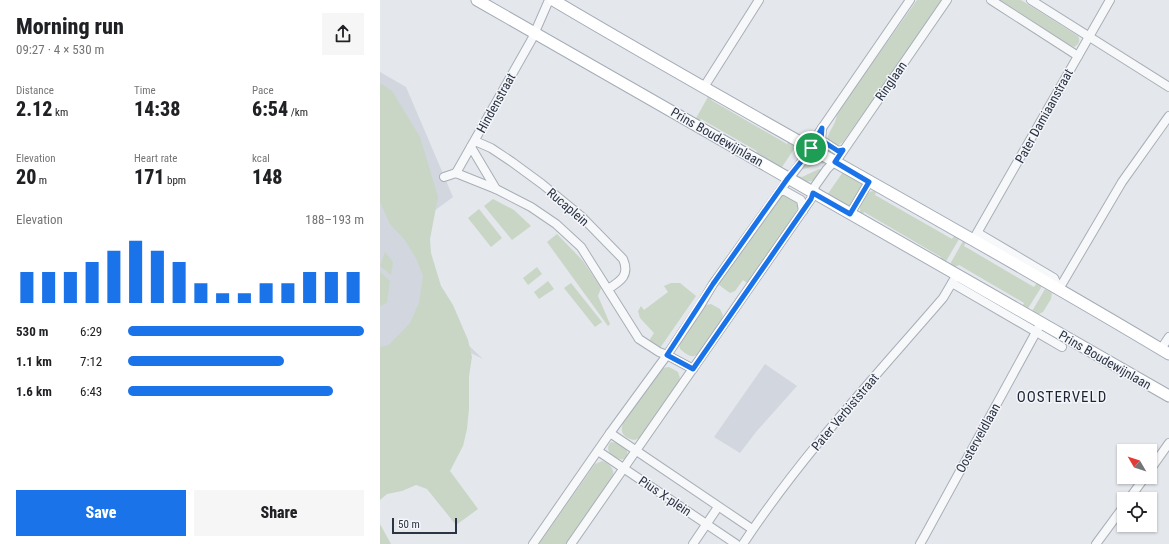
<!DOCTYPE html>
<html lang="en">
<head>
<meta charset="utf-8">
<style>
	body { margin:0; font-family:"Roboto Condensed",sans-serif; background:#f6f6f6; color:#202124; height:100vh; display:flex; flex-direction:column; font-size:15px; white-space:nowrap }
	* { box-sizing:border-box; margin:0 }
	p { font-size:13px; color:#757577 }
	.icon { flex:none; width:22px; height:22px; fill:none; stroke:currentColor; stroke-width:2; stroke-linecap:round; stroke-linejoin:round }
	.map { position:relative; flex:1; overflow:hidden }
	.side { display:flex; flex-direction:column; background:#fff; width:380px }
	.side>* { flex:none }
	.needle { width:26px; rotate:309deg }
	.buttons { position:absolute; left:737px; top:444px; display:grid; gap:8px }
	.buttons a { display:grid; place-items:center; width:40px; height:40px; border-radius:0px; background:#fff; box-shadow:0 1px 3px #0004; font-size:20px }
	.scale { position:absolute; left:12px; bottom:10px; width:65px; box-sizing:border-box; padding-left:4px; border:2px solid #2b3445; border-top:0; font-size:11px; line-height:14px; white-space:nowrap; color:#2b3445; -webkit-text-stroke:3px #f4f6f9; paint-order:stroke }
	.pin { position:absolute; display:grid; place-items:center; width:34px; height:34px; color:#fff; margin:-17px; border:2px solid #fff; border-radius:50%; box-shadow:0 1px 4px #0007 }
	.round { display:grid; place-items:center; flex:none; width:42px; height:42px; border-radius:0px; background:#f6f6f6 }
	.summary { display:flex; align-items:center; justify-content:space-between; height:68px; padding:0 16px }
	h1 { font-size:22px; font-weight:800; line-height:30px }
	.stats { display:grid; grid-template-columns:repeat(3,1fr); gap:6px; height:68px; padding:4px 16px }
	.stats div { display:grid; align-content:center }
	.stats b { font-size:20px; font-weight:800 }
	.stats small { font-size:11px; font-weight:400 }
	.stats p { font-size:11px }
	.chart { height:112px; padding:8px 16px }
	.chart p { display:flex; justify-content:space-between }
	.chart svg { width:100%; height:72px; margin-top:4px; stroke:#1a73e8; stroke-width:6 }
	.action { display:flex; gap:8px; margin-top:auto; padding:8px 16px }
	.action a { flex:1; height:46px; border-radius:0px; background:#1a73e8; color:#fff; font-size:16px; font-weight:800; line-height:46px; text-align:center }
	.action a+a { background:#f6f6f6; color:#202124 }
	ul { padding:0 16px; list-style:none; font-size:13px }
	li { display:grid; grid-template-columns:64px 48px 1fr; align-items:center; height:30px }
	li i { height:10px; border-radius:5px; background:#1a73e8 }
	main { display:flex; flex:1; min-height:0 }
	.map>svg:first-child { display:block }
</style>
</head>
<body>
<main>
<section class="side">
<div class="summary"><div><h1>Morning run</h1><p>09:27 · 4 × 530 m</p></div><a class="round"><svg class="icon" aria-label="share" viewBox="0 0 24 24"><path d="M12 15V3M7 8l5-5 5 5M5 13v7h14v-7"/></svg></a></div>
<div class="stats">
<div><p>Distance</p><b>2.12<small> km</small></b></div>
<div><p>Time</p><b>14:38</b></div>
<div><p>Pace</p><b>6:54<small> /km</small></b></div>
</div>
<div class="stats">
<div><p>Elevation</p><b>20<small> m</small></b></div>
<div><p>Heart rate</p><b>171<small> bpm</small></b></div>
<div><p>kcal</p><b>148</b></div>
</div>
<div class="chart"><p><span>Elevation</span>188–193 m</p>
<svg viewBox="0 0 160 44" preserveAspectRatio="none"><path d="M5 44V25M15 44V25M25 44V25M35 44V19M45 44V12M55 44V6M65 44V12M75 44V19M85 44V32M95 44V38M105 44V38M115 44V32M125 44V32M135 44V25M145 44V25M155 44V25"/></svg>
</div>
<ul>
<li><b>530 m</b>6:29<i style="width:100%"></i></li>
<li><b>1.1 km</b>7:12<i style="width:66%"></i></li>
<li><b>1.6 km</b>6:43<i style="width:87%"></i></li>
</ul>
<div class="action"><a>Save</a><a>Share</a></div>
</section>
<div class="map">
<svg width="789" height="544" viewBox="0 0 789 544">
	<rect width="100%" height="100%" fill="#e4e7ec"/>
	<g fill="#d2d6de">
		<path d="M0,72L26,87L73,197L42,220L53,283L83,340L103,359L46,331L0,373Z"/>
		<path d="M385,364L417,386L376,432L360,453L334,437Z"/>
	</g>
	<g fill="#c9d6c5">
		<path d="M537,0H563L463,142L457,146L447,140C449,129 456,126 457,113Z"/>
		<path d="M618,0H641L698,36C701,41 698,45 694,47L690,45Z"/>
		<path d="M0,83L12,91L40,137L58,197L50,239L51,253L61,286L73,305L88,340L92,357L89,376V409L87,429L83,446L70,471L98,509L76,525L47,489L36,485L22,491L7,494L0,500V347L9,345L30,323L39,303L43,276L36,258L24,239L10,224L0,202Z"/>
		<path d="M329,95L333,97L331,100L407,144L408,142L415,146L414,149L402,167L401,168L376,155L377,151L321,119L319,122L315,120Z"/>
		<path d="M438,157L442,160L444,164L441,163L421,170L430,159Z"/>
		<path d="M439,169H442L433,181L425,182L419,179L418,176L422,177Z"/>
		<path d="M463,172L484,184L469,208L447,195Z"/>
		<path d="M492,191L496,192L495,195L572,239L574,236L579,239L565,263L560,260L561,257L484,212L482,215C476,208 484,193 492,191Z"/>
		<path d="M405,195C414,199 421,203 415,214L367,283L363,280L355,291L350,293L339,285L340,282L399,197Z"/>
		<path d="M113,199L134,210L151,226L132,240L104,206Z"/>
		<path d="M99,209L122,238L111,247L88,218Z"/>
		<path d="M177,234L203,261L221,288L218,296L230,324L228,326L167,242Z"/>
		<path d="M583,241L586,242L584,246L654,287L657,283L662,286L647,310L642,307L644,303L579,265L573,268L569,266Z"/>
		<path d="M5,252L13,262L11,275L0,266Z"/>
		<path d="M157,267L162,274L148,285L143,278Z"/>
		<path d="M0,272L10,281L7,303L0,306Z"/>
		<path d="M168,281L174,289L159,299L154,292Z"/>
		<path d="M191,283L222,322L215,327L184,288Z"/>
		<path d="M291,283H300L316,296L280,348L269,341L274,333L260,318L258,311L261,306L264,310L288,292L284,286Z"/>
		<path d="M665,289L672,293L671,299L663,312L659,314L657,317L651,313Z"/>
		<path d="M331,304L340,309L343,315L342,320L319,353C312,360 306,354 300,349L299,343L323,307L326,305Z"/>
		<path d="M289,367L298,372L300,378L298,383L261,437L255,440C245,439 239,433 243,423L280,369L282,368Z"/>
		<path d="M231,442C239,443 253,449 245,459C236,461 222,451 231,442Z"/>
		<path d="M222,461C229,463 235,469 233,477L187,544H159L215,464Z"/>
		<path d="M0,524L11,544H0Z"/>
	</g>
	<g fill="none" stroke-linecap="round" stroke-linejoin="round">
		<g stroke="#a9aeb7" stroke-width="10">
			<g id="minor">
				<path d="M611,0L698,56"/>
				<path d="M651,0L789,87"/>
				<path d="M324,87L379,0"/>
				<path d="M442,128L441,140L458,151L463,150"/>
				<path d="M95,141L111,148L132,162L162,184L201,216L243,259C250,275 241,281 228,289"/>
				<path d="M91,147L116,189"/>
				<path d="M76,173L152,39L169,0"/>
				<path d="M64,177L76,173L116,189L151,207L176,224L201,247L259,339L279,352L287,355L313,369"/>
				<path d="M400,191H405L421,200L423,211"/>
				<path d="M470,214L489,182"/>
				<path d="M598,233L674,278L679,289"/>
				<path d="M593,240L730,0"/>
				<path d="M572,283L682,347"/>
				<path d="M679,289L742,182L789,116"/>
				<path d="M781,349L789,337"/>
				<path d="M230,433L372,529"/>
				<path d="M218,451L356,544"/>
				<path d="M770,470L789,443"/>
				<path d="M749,499L765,477"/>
				<path d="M153,544L230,433L287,355L320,306L333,284L405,184L429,152L433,142L442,128L530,0"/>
				<path d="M191,544L431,199L435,186L447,169L459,157L567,0"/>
				<path d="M313,544L338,507"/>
				<path d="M363,544C421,456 494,378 563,298L576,276"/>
				<path d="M540,544L544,537L661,323"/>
				<path d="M716,544L744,506"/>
			</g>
		</g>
		<g stroke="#a3abb8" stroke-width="13">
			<g id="major">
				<path d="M97,0L789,396"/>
				<path d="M173,0C377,121 586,232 789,354"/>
			</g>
		</g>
		<use href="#minor" stroke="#f7f8fa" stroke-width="8"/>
		<use href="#major" stroke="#fff" stroke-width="11"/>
	</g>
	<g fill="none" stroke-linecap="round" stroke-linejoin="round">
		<g stroke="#fff" stroke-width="8">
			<path id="route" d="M442,128L441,140L458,151L463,150L455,162L489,182L470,214L433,193L431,199L313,369L287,355L333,284L408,178L429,152Z"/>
		</g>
		<use href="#route" stroke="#1a73e8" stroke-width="5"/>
	</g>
	<g text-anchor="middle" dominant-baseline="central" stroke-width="3" stroke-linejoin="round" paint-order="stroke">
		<g font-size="13" fill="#2b3445" stroke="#f4f6f9">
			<text transform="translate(511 81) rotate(-55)">Ringlaan</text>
			<text transform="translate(116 103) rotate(-61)">Hindenstraat</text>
			<text transform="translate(664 116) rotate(-61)">Pater Damiaanstraat</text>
			<text transform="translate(337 137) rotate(30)">Prins Boudewijnlaan</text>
			<text transform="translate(188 207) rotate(41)">Rucaplein</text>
			<text transform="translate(725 360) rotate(30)">Prins Boudewijnlaan</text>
			<text transform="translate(465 412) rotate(-50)">Pater Verbiststraat</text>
			<text transform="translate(598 438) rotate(-61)">Oosterveldlaan</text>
			<text transform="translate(285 496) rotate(34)">Pius X-plein</text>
		</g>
		<g font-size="15" letter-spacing="1" fill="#1d2536" stroke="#f4f6f9">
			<text x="682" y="397">OOSTERVELD</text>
		</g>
	</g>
</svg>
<div class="buttons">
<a><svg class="needle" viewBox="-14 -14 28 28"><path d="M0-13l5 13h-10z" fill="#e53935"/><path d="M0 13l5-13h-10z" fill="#757577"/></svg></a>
<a><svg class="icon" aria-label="locate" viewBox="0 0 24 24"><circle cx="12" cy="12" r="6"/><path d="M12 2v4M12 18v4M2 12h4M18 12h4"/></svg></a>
</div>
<div class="scale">50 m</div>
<div class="pin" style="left:431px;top:148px;background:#1e9e55"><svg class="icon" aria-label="arrive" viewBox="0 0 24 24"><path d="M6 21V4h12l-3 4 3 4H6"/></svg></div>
</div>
</main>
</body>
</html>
